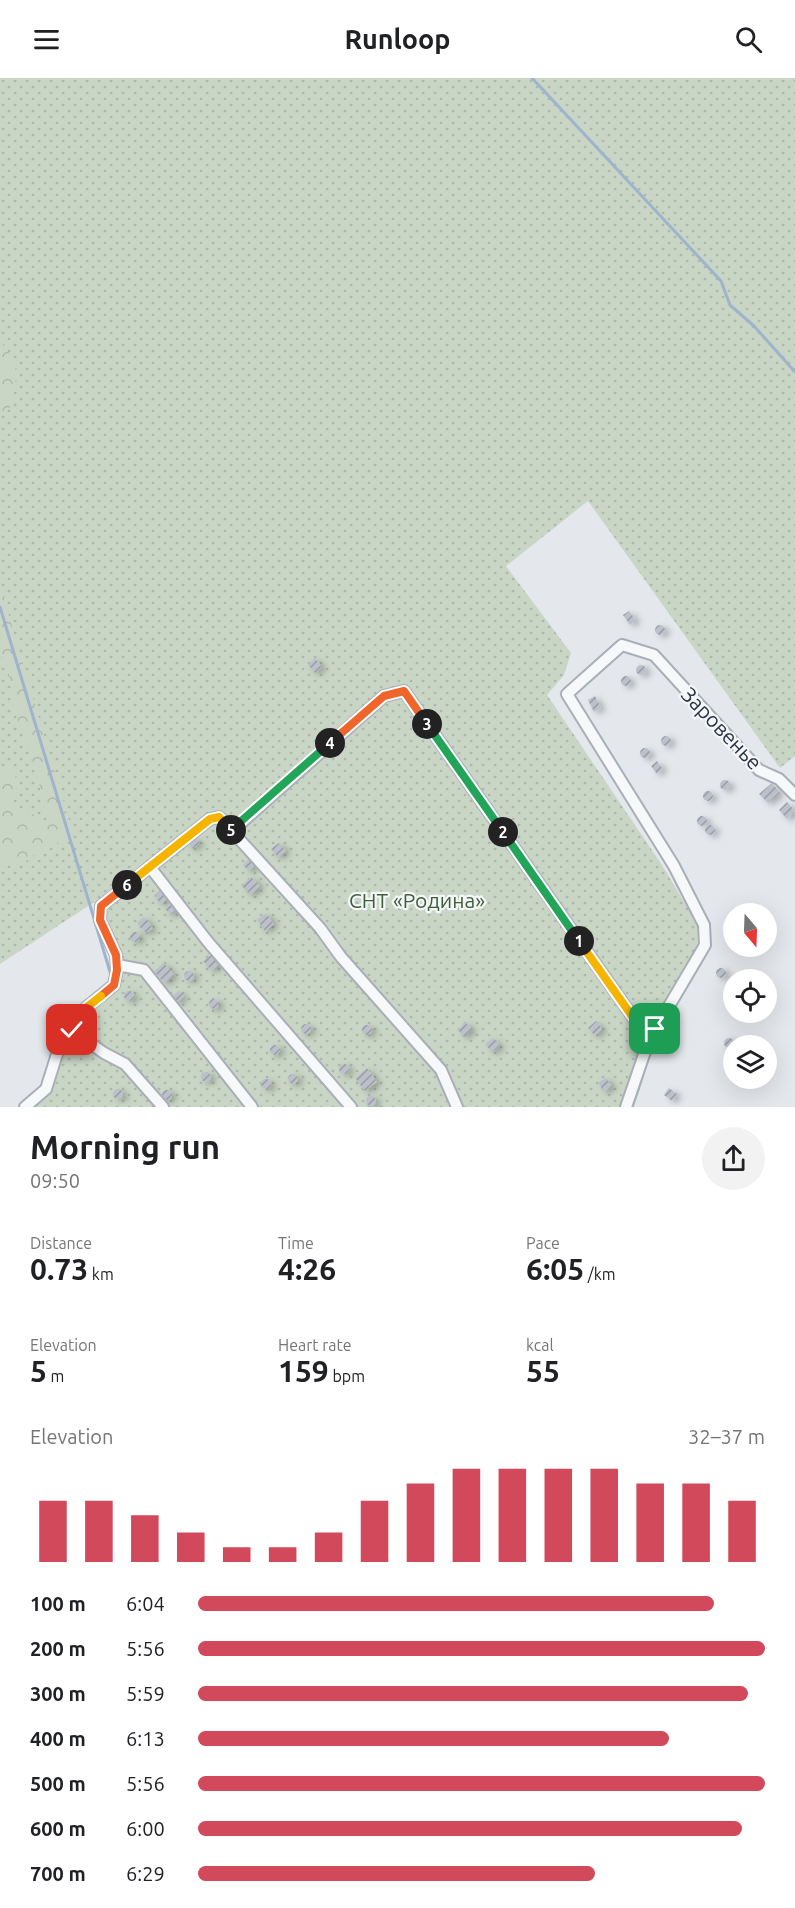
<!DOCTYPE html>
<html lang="en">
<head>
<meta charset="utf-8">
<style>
	body { margin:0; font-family:Ubuntu,sans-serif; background:#f2f2f2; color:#202124; height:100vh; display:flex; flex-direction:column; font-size:22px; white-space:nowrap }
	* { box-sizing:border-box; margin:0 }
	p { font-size:20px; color:#757577 }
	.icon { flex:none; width:33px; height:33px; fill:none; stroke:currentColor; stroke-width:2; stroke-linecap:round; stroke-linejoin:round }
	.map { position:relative; height:1029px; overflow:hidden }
	.details { display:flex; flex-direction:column; background:#fff; flex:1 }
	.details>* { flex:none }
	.needle { width:39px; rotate:161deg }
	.buttons { position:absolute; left:723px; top:825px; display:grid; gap:12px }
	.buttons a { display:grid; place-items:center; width:54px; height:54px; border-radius:50%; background:#fff; box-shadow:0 6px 24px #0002; font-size:30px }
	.pin { position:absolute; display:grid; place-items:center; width:51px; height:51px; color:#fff; margin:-26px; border-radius:12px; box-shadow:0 3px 9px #0006 }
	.km { position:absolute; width:30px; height:30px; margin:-15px; border-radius:50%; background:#222; color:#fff; font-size:16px; line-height:30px; text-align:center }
	.round { display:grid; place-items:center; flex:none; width:63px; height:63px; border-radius:32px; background:#f2f2f2 }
	.headline { display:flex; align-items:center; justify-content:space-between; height:102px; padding:0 30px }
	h1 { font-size:33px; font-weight:600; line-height:45px }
	.figures { display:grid; grid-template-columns:repeat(3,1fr); gap:9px; height:102px; padding:6px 30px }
	.figures div { display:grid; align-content:center }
	.figures b { font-size:30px; font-weight:600 }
	.figures small { font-size:16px; font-weight:400 }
	.figures p { font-size:16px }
	.chart { height:168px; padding:12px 30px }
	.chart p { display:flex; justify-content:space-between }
	.chart svg { width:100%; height:108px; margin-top:6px; stroke:#d1495b; stroke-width:6 }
	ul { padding:0 30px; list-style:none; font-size:20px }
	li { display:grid; grid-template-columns:96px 72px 1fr; align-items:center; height:45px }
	li i { height:15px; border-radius:8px; background:#d1495b }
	header { display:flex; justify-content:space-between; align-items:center; height:78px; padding:0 30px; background:#fff; font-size:27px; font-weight:600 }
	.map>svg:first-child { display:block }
</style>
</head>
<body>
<header><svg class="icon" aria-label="menu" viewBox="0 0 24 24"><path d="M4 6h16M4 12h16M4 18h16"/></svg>Runloop<svg class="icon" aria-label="search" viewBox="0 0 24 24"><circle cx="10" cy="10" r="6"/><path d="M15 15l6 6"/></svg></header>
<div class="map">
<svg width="795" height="1029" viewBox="0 0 795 1029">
	<defs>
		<pattern id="green-dots" width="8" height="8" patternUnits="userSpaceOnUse" patternTransform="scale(1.5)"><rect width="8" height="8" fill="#c9d6c5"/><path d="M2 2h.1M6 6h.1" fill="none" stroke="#adb8ab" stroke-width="1.8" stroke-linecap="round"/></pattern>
		<pattern id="forest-crowns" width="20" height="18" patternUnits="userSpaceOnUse" patternTransform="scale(1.5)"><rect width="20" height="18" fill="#c9d6c5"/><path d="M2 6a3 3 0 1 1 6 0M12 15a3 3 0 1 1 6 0" fill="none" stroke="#adb8ab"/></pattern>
		<pattern id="building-hatch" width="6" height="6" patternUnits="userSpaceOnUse" patternTransform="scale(1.5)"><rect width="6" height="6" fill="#bbc0ca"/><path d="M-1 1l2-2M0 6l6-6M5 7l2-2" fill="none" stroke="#989da6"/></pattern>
		<filter id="shadow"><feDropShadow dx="4.5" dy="2.5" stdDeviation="3" flood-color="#0004"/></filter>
	</defs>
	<rect width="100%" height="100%" fill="#e4e7ec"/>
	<path fill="url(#green-dots)" d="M0,0H795V678L780,690L588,423L506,488L571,575L564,597L547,617L662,787L698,847L697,893L649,977L643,1002L634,1029H33L49,1011L73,957L77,932L108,904L117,874L102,836L94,824L0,886Z"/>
	<g fill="url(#forest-crowns)">
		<path d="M0,263C22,288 16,297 12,328L0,337Z"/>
		<path d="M0,507L73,756L60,762L54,769L37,775L22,786L14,788L0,783V691L3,689H11C20,703 16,715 12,729L36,737L40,745L48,747L37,696L15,634L8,590L0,575Z"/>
	</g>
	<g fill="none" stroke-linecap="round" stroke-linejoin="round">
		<g stroke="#9fb4cc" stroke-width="3">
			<path d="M532,0L721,203L730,227L754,248L795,294"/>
			<path d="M0,529L111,897"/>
		</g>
	</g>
	<g fill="url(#building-hatch)" filter="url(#shadow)">
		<path d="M629,533L636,542L630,547L623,537Z"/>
		<circle cx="660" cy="552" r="5"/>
		<path d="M315,580L322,589L315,595L308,587Z"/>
		<circle cx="641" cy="592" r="5"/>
		<circle cx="626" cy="603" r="5"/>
		<path d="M595,618L601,630L594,634L588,622Z"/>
		<circle cx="666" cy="663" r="5"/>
		<circle cx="645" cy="675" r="5"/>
		<path d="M657,683L663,691L657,696L651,688Z"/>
		<circle cx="725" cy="707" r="5"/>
		<path d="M772,705L780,715L768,725L759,716Z"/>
		<circle cx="708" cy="718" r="5"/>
		<path d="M787,724L795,733L787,741L779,732Z"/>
		<circle cx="702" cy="743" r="5"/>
		<circle cx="710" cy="752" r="5"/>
		<path d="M194,759L200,764L193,771L187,765Z"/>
		<path d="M279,765L286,773L278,779L271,771Z"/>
		<path d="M250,780L256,786L249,793L243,787Z"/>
		<path d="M251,799L260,808L250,817L242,808Z"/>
		<path d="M162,811L169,819L161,826L154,818Z"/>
		<path d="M173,824L178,830L171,837L165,831Z"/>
		<path d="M266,835L274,846L265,853L257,842Z"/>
		<path d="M144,839L153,850L146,855L137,845Z"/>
		<circle cx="135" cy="859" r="5"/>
		<path d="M211,877L219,886L212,893L203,883Z"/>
		<path d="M164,885L174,897L164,905L154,893Z"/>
		<circle cx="721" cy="895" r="5"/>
		<circle cx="189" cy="898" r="5"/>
		<circle cx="129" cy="918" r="5"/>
		<path d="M179,913L184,918L177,925L171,919Z"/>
		<circle cx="214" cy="926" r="5"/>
		<path d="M596,943L602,951L595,958L588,950Z"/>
		<path d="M465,944L472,951L464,959L458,952Z"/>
		<circle cx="306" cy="951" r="5"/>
		<circle cx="367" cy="952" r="5"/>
		<circle cx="729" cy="965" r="5"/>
		<path d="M493,960L500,968L492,974L485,966Z"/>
		<circle cx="275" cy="972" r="5"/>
		<circle cx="344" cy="991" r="5"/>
		<path d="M367,990L377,1004L365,1013L355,1000Z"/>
		<circle cx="206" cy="999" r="5"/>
		<circle cx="293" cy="1001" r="5"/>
		<path d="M606,1000L612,1008L604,1014L598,1005Z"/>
		<circle cx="266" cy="1006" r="5"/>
		<path d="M669,1010L677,1016L672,1023L664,1017Z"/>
		<circle cx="118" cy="1016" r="5"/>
		<circle cx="167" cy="1017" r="5"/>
		<circle cx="371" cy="1023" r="5"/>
	</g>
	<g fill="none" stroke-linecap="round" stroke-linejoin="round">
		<g stroke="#a9aeb7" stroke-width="14">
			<g id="minor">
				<path d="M232,753L384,618L404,613L649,962"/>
				<path d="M150,789L208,864L351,1029"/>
				<path d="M117,887L144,892L252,1029"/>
				<path d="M72,952L104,975L125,986L163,1029"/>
				<path d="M25,1029L46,1011L58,973L82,933L114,907L117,892L116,877L100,842L101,828L210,741L219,739L320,850L341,879L441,992L457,1029"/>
				<path d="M626,1029L649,962L705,867L704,847L674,788L567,616L622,567L654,577L759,692L779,701L795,717"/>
			</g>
		</g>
		<use href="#minor" stroke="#f7f8fa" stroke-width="10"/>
	</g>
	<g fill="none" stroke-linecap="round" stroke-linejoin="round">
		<g stroke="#fff" stroke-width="12">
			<path id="split-1" d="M579,863L649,962L655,951"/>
		</g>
		<g stroke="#fff" stroke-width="12">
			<path id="split-2" d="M503,754L579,863"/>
		</g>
		<g stroke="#fff" stroke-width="12">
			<path id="split-3" d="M427,646L503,754"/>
		</g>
		<g stroke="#fff" stroke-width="12">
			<path id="split-4" d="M330,665L384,618L404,613L427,646"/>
		</g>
		<g stroke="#fff" stroke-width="12">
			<path id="split-5" d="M231,752L330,665"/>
		</g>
		<g stroke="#fff" stroke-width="12">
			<path id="split-6" d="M127,807L210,741L219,739L231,752"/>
		</g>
		<g stroke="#fff" stroke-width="12">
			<path id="split-7" d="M101,918L114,907L117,892L116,877L100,842L101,828L127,807"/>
		</g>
		<g stroke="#fff" stroke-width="12">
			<path id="split-8" d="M72,952L82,933L101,918"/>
		</g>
		<use href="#split-1" stroke="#f5b400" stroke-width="8"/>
		<use href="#split-2" stroke="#22a559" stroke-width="8"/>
		<use href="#split-3" stroke="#22a559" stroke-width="8"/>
		<use href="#split-4" stroke="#f0652b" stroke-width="8"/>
		<use href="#split-5" stroke="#22a559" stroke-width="8"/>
		<use href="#split-6" stroke="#f5b400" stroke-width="8"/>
		<use href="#split-7" stroke="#f0652b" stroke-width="8"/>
		<use href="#split-8" stroke="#f5b400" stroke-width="8"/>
	</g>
	<g text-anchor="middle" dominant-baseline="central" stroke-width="4.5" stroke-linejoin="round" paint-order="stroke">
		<g font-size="21" fill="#2b3445" stroke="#f4f6f9">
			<text transform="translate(722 650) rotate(46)">Заровенье</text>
		</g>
		<g font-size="21" fill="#3f6138" stroke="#f4f6f9">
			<text x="417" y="822">СНТ «Родина»</text>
		</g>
	</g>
</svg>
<div class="buttons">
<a><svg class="needle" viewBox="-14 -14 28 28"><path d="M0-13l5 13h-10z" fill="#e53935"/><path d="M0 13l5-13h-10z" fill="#757577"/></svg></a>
<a><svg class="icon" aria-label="locate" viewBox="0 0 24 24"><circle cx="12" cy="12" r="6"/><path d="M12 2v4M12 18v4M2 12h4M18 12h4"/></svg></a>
<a><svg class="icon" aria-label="layers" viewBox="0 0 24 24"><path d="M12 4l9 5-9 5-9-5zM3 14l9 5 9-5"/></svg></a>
</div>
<div class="pin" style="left:655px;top:951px;background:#1e9e55"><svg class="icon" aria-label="arrive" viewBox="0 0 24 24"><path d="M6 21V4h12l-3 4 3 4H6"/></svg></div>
<div class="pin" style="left:72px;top:952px;background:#d93025"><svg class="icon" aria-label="check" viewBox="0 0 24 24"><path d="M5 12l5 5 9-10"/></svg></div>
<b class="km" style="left:579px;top:863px">1</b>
<b class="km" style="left:503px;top:754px">2</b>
<b class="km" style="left:427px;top:646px">3</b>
<b class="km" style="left:330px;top:665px">4</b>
<b class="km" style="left:231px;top:752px">5</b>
<b class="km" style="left:127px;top:807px">6</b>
</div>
<section class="details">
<div class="headline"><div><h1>Morning run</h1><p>09:50</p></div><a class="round"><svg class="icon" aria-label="share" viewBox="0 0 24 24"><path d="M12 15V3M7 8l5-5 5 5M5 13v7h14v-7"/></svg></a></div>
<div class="figures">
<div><p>Distance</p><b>0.73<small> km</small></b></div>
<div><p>Time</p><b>4:26</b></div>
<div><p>Pace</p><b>6:05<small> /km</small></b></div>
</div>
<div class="figures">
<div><p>Elevation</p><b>5<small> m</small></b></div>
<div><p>Heart rate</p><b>159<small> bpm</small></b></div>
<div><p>kcal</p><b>55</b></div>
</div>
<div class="chart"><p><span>Elevation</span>32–37 m</p>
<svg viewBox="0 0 160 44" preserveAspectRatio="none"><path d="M5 44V19M15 44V19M25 44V25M35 44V32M45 44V38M55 44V38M65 44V32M75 44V19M85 44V12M95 44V6M105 44V6M115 44V6M125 44V6M135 44V12M145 44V12M155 44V19"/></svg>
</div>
<ul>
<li><b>100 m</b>6:04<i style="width:91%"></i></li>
<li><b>200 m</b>5:56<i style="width:100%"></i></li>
<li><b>300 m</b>5:59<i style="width:97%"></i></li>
<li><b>400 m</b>6:13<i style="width:83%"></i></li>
<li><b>500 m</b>5:56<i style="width:100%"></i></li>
<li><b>600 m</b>6:00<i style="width:96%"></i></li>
<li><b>700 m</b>6:29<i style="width:70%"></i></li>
</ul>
</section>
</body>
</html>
